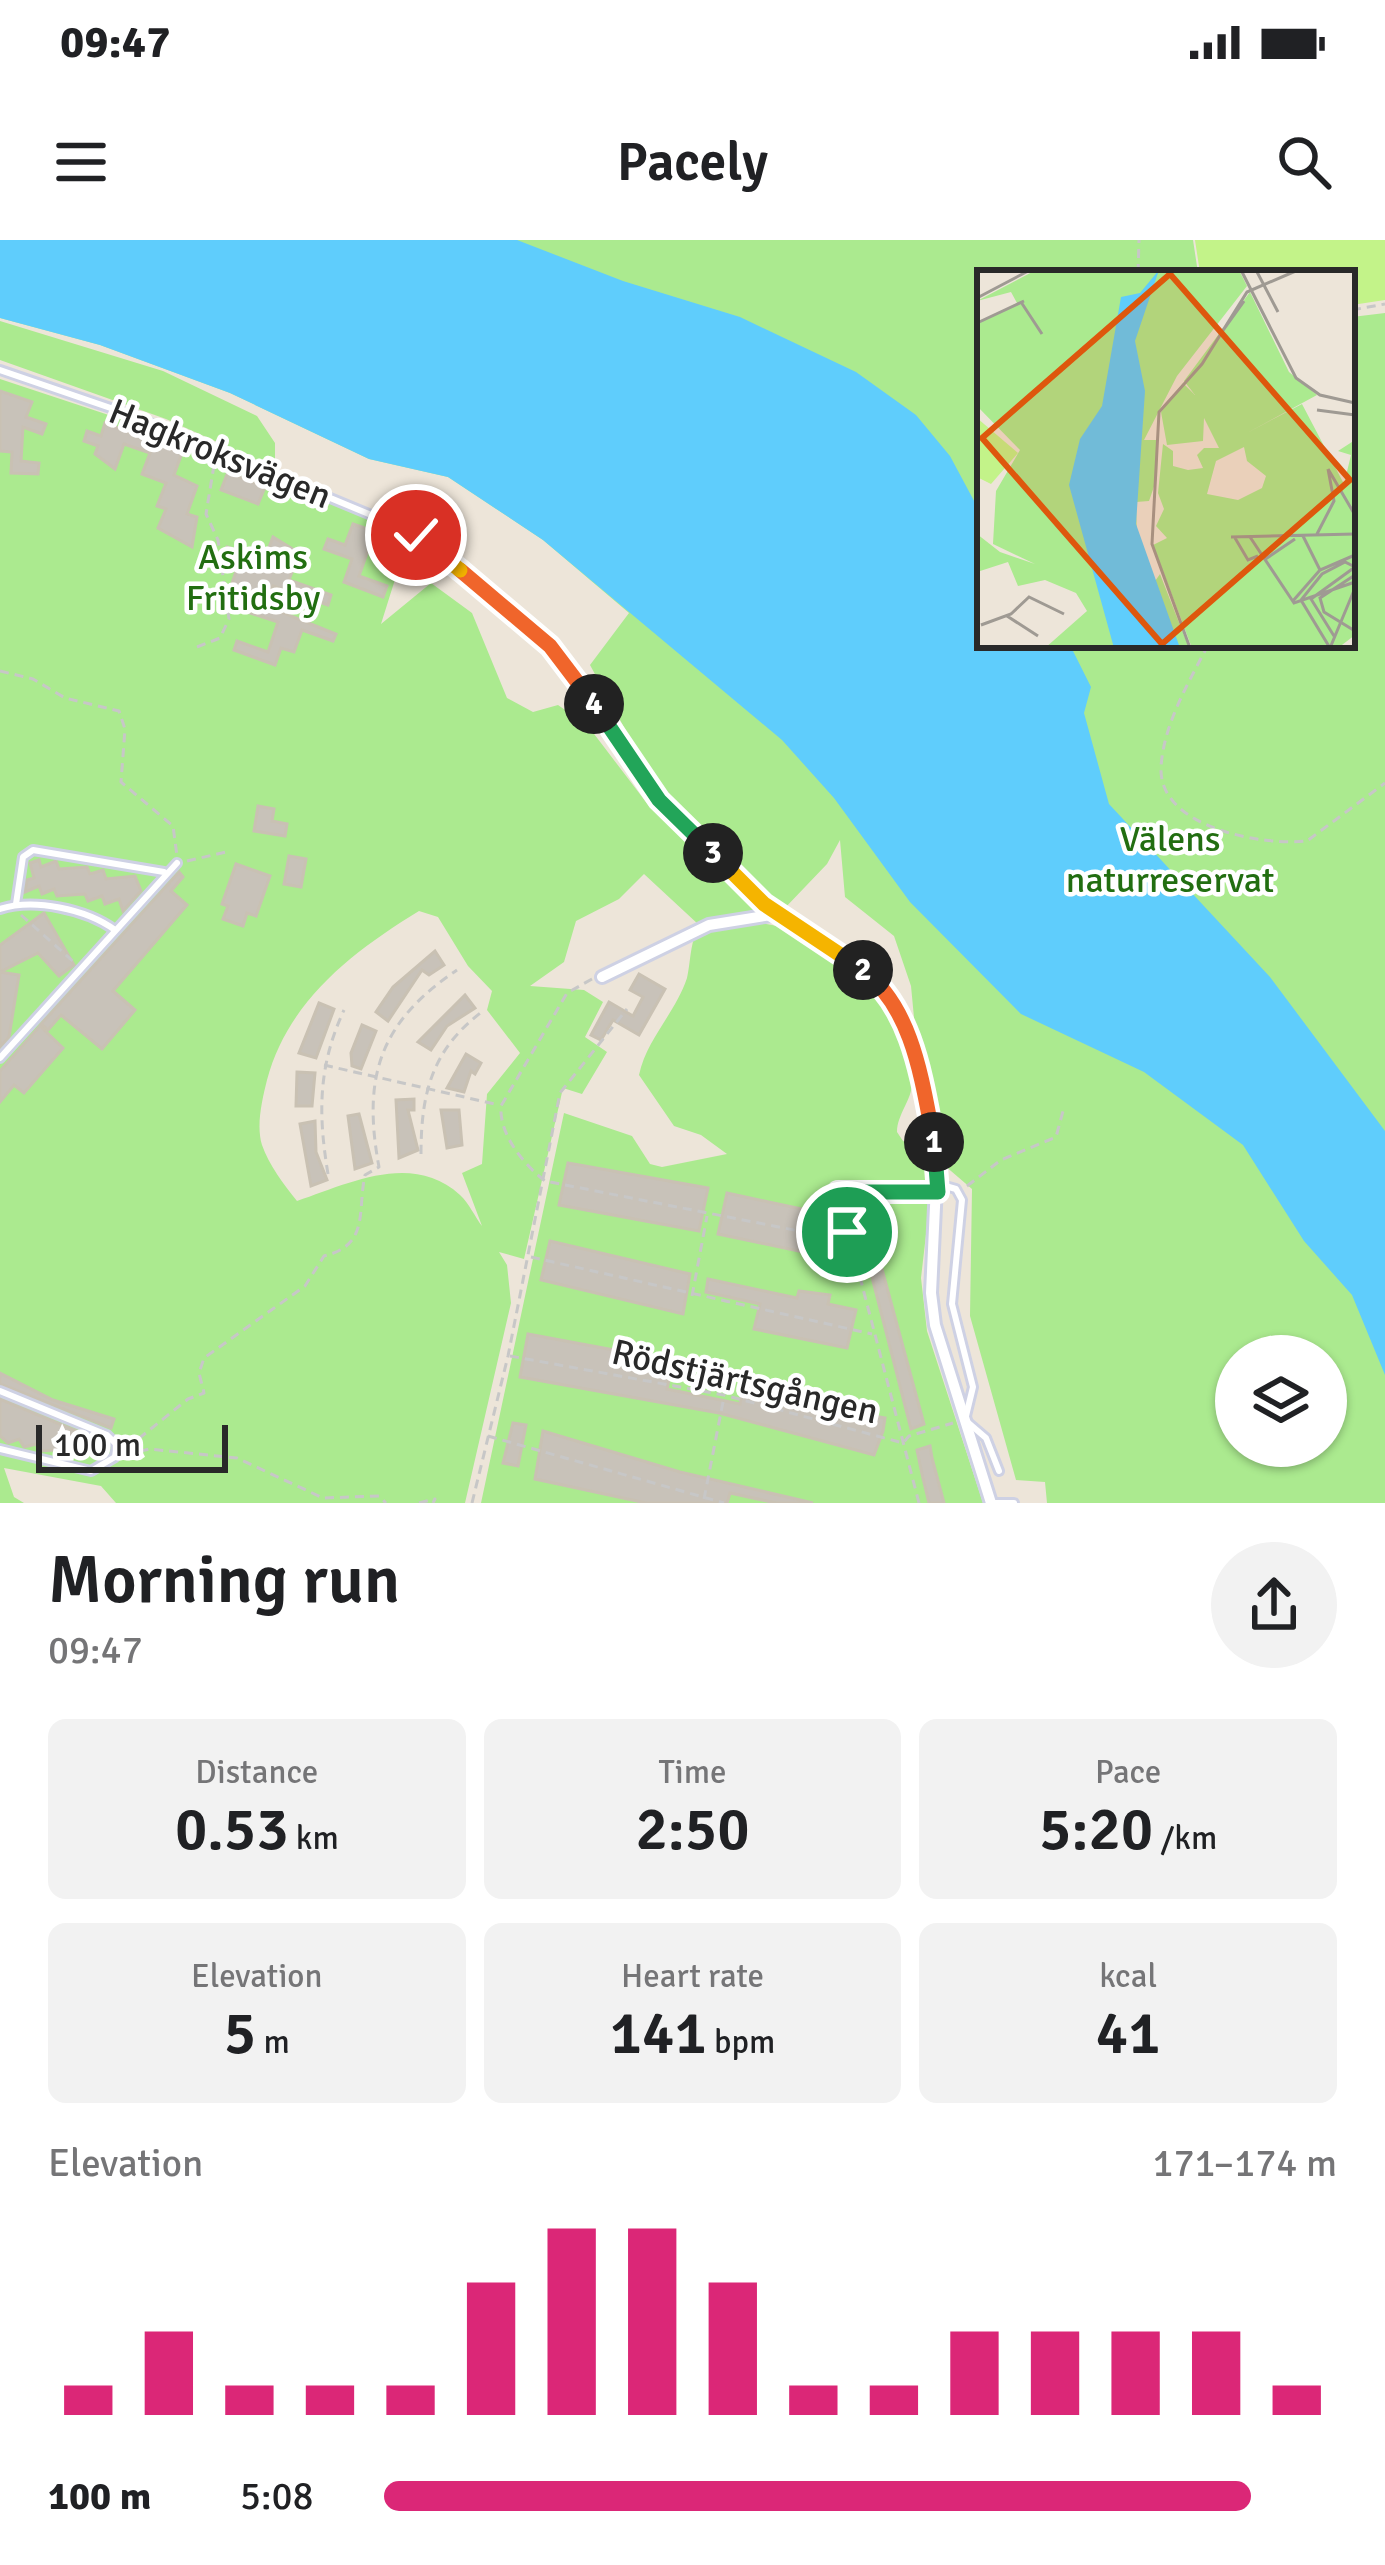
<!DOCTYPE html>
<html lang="en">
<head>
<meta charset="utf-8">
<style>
	body { margin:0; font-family:Signika,sans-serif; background:#f2f2f2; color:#202124; height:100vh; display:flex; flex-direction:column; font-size:45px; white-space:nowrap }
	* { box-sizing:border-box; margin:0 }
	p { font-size:39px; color:#757577 }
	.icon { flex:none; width:66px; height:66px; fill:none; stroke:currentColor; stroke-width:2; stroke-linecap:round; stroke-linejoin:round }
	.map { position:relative; height:1263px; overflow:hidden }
	.panel { display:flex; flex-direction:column; background:#fff; flex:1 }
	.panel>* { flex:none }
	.controls { position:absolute; left:1215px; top:1095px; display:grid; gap:24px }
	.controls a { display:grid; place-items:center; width:132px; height:132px; border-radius:50%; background:#fff; box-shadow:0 3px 9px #0004; font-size:60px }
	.scale { position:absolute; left:36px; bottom:30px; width:192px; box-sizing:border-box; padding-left:12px; border:6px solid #292929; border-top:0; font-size:33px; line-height:42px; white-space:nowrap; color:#292929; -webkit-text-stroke:9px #fff; paint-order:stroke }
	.pin { position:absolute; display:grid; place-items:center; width:102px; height:102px; color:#fff; margin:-51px; border:6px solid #fff; border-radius:50%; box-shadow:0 3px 12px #0007 }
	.km { position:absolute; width:60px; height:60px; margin:-30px; border-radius:50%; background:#222; color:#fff; font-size:33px; line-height:60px; text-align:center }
	.round { display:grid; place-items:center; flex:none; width:126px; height:126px; border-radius:63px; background:#f2f2f2 }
	.overview { display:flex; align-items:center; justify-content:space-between; height:204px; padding:0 48px }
	h1 { font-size:66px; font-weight:600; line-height:90px }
	.stats { display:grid; grid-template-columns:repeat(3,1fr); gap:18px; height:204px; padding:12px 48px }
	.stats div { display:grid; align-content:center; border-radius:18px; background:#f2f2f2; text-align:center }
	.stats b { font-size:60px; font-weight:600 }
	.stats small { font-size:33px; font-weight:400 }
	.stats p { font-size:33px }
	.chart { height:336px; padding:24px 48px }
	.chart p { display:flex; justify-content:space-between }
	.chart svg { width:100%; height:216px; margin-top:12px; stroke:#db2777; stroke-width:6 }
	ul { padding:0 48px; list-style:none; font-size:39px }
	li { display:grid; grid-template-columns:192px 144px 1fr; align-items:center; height:90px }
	li i { height:30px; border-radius:15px; background:#db2777 }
	.status { display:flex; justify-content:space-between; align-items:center; height:84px; padding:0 60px; background:#fff; direction:ltr }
	.status svg { height:33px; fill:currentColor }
	header { display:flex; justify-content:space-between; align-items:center; height:156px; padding:0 48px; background:#fff; font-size:54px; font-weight:600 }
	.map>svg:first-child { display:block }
</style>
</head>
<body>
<div class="status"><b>09:47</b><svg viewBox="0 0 49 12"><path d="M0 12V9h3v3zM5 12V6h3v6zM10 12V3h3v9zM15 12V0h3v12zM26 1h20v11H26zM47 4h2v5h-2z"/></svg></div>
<header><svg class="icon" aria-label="menu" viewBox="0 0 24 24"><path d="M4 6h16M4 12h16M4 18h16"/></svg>Pacely<svg class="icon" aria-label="search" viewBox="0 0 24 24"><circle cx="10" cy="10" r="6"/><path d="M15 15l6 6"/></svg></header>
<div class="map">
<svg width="1385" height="1263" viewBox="0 0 1385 1263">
	<rect width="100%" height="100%" fill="#ede5d9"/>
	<g fill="#abea8f" fill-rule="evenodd">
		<path d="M0,0H1193L1198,33H980V405H1352V77L1385,73V1263H1047L1045,1242L1016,1240L970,1076L972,949L944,925L915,788L911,746L894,696L845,657L840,600L827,624L783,670L649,533L590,425L629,373L543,300L448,237L369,219L230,153L100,105L0,78ZM1236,1116H1326V1206H1236Z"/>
		<path d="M0,81L163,131L257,176L275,203V228L166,179L0,120Z"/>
		<path d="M0,139L157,191L409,295L381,384L431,343L472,373L507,458L533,472L558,465L588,486L649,566L667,577L760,668L699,685L644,634L619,659L576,681L564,722L530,746L584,750L603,762L585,797L607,812L582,854L563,848L524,1019L499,1012L507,1025L511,1063L465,1263H116L101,1246L4,1228L14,1257L24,1263H0ZM419,671L438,677L468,726L492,751L487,770L520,813L487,854L482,924L462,933L482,986C475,977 469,963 460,955C412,911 348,944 297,961C284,945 269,925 262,905C256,886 262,860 267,840C288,761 352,712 419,671Z"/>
		<path d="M740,682C824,680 902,756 912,839C914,858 897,873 897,892L903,901L928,911L931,942L925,948L837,949L843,958L930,960L921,1038L927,1091L983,1263H481L564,873L632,896L650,924L662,927L727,914L701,895L674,886L639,835C647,798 675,774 687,738C690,725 690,711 694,698Z"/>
	</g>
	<path fill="#c3f389" d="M1195,0H1385V60L1352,65V33H1200Z"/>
	<path fill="#5fcdfc" d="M0,0H517L623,41L740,77L856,132L916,175L950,216L980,272V405H1070L1091,447L1084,473L1109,564L1270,737L1385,891V1135L1352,1055L1304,1001L1243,905L1144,832L1021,774L910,662L834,558L782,500L543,300L448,237L369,219L230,153L100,105L0,78Z"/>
	<g fill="#c8c2b9" stroke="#c9c1b3" stroke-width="3">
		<path d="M0,151L32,162L26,177L46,184L42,194L23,187L21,221L39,223L38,234L11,233L12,212L0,211Z"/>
		<path d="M105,183L182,213L174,235L197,246L187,274L197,277L192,307L158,288L166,269L157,266L166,243L142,234L150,213L124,204L115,229L95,214L98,206L84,201L87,191L101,196Z"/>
		<path d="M228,232L265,247L258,264L221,250Z"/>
		<path d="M353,284L388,296L385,307L371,302L359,336L387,346L383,357L344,342L352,319L324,309L328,299L345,305Z"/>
		<path d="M273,297L299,313L289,340L331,355L328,365L273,346L266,366L336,394L333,401L302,390L294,412L281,408L275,425L234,410L237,401L268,412L278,382L238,369L244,351L231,346L239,323L223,317L227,307L264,320Z"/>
		<path d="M258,566L274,569L272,581L287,584L285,596L254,591Z"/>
		<path d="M289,616L306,619L301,647L284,644Z"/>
		<path d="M39,620L41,627L56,621L59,629L87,627L90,634L103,630L106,639L135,636L141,651L123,671L119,659L105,664L102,656L88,661L85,654L57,656L54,649L42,654L39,646L25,652L27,640L34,638L30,623Z"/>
		<path d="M236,624L270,636L256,676L247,673L243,686L223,679L228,666L222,664Z"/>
		<path d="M179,632L183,637L171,651L187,665L113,751L135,770L102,809L61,775L48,790L41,784Z"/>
		<path d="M44,673L74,725L59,736L38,713L0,732V705Z"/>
		<path d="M435,711L444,725L429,735L422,730L388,781L376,772L393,747Z"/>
		<path d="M0,732L19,735L9,797L0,807Z"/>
		<path d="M639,734L665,749L639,795L613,780L601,800L591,795L609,762L633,776L643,757L630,750Z"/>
		<path d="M465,755L475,768L447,786L431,810L418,802Z"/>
		<path d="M319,763L334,769L316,818L299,813Z"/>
		<path d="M362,785L376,791L361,829L352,826L351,813Z"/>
		<path d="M40,786L63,808L24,853L14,845L0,862V831Z"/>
		<path d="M466,814L481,823L475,834L471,831L464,852L447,848Z"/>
		<path d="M297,832L315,833L312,866H296Z"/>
		<path d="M414,859V870H408L418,910L399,918L396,860Z"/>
		<path d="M441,870H459L462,905L447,908Z"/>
		<path d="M359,874L372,923L355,929L348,876Z"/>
		<path d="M315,881L316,912L327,940L311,946L300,884Z"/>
		<path d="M568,923L708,948L699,991L559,965Z"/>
		<path d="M727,953L820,973L813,1001L838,1006L836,1019L718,994Z"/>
		<path d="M550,1001L690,1034L683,1074L541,1040Z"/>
		<path d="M876,1007L924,1184L911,1189L865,1010Z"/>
		<path d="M708,1039L797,1058L799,1051L830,1055L828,1064L856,1070L847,1108L754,1089L760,1064L706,1052Z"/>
		<path d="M528,1094L673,1121L667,1149L740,1164L745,1137L807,1158L859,1166L858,1173L885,1178L883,1191L874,1215L719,1173L520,1137Z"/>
		<path d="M0,1133L53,1160L114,1179L111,1188L0,1144Z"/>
		<path d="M0,1159L91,1197L94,1203L68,1218L54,1210L40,1211L36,1204L24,1207L19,1199L8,1203L0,1196Z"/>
		<path d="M513,1183L526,1185L518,1226L503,1223Z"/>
		<path d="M543,1191L680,1232L813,1263H776L730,1253L727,1263H646L535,1239Z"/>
		<path d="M930,1206L932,1218L944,1263H929L922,1234L917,1210Z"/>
	</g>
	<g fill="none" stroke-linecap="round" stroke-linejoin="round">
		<g stroke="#ced1e4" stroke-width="12">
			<g id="lane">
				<path d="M0,130L131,175L400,287L448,320"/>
				<path d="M16,664L23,617L33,610L164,632"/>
				<path d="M0,669C34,658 86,669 115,690"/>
				<path d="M0,818L177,623"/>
				<path d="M938,944L956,949L962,960L952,1064L973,1147L965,1180L986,1198L999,1231"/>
				<path d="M0,1151L107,1195L117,1205L115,1217L91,1231L0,1209"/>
				<path d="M991,1263H1014"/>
			</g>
		</g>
		<g stroke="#ced1e4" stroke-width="16">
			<g id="street">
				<path d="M448,320L550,406L659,559L764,664L852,722L894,762L910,802L937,924L931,1053L935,1085L991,1263"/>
				<path d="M602,737L709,685L777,674"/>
			</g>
		</g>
		<g stroke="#c7c7c7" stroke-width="3" stroke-dasharray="9 6" stroke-linecap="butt">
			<path d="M1138,33L1139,0"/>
			<path d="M1352,70L1385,64"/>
			<path d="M1208,405C1189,442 1163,485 1161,528C1159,588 1263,606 1307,601L1385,543"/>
			<path d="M197,407L220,398L229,379L218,300L206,274L215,219"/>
			<path d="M0,431L33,439L65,458L119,471L125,489L121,542L173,586L177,616"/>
			<path d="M187,621L226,612"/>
			<path d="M21,675L76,724"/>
			<path d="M592,739L567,753L501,866C499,894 523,924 545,941L850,1001"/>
			<path d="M324,825L499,865"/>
			<path d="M421,914C421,853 432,809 483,771"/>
			<path d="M328,934C318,874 318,826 344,770"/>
			<path d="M967,946L1001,920L1056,897L1063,871"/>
			<path d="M531,1017L872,1094"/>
			<path d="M692,1056L707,976"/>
			<path d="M510,1116L724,1155L903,1203L909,1196L953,1183"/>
			<path d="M488,1196L724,1263"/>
			<path d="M127,1208L188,1159L204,1153L199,1133L204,1118L305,1046L324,1016C370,1005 357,971 365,935L379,927C362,836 380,782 457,730"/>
			<path d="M125,1215L149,1209L237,1218L323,1258L379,1256L386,1263"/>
			<path d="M704,1259L724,1157"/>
			<path d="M419,1263L435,1259L433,1263"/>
			<path d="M472,1263L508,1116L560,853L627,769"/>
			<path d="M919,1263L838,953L922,952"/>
		</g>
		<use href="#lane" stroke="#fff" stroke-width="6"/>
		<use href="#street" stroke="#fff" stroke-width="10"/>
	</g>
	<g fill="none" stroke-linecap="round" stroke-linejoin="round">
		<g stroke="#fff" stroke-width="24">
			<path id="split-1" d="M847,992L838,952H938L934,902"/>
		</g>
		<g stroke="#fff" stroke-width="24">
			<path id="split-2" d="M863,730C914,770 922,842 934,902"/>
		</g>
		<g stroke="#fff" stroke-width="24">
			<path id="split-3" d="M713,613L764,664L863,730"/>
		</g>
		<g stroke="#fff" stroke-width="24">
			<path id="split-4" d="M594,464L659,560L713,613"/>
		</g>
		<g stroke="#fff" stroke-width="24">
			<path id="split-5" d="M460,330L550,406L594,464"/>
		</g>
		<g stroke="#fff" stroke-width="24">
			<path id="split-6" d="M416,295L460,330"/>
		</g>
		<use href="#split-1" stroke="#22a559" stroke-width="15"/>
		<use href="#split-2" stroke="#f0652b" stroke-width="15"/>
		<use href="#split-3" stroke="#f5b400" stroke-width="15"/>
		<use href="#split-4" stroke="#22a559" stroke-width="15"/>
		<use href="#split-5" stroke="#f0652b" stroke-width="15"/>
		<use href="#split-6" stroke="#f5b400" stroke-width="15"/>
	</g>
	<g text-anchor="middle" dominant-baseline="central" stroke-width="9" stroke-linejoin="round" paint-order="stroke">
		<g font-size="36" fill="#292929" stroke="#fff">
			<text transform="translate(220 214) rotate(22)">Hagkroksvägen</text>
			<text transform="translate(745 1142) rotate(13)">Rödstjärtsgången</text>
		</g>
		<g font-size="36" fill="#226e11" stroke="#fff">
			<text x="253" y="317">Askims<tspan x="253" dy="41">Fritidsby</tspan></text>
			<text x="1170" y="599">Välens<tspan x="1170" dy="41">naturreservat</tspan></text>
		</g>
	</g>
	<g transform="translate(977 30)">
		<rect width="378" height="378" fill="#ede5d9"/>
		<path d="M59,0H262L270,16L200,106L167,170H181L180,208L172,231L159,232L160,270L176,314L183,304L212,378H68L110,341L99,323L68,310L41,316L31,292L0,302V264L23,282L58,294L16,274L19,221L43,180L0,136V54L40,33L34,22L0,31ZM273,22L312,102L340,125L268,164L325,134L367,214L374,185L361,181L378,170V365L361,378H215L176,275L190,268L179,256L187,239L181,223L186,174L196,181V196L211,200L226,198L220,185L227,178H242L227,148L226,171L190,175L184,142L206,113L218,125L207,111ZM267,177L270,191L289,206L285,218L261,230L230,224L239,191Z" fill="#abea8f" fill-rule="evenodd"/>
		<path d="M0,148L41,183L14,214L0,207Z" fill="#c3f389"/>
		<path d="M182,0L158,71L168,121L159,254L203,378H137L92,215L103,169L125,136L144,27L163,23Z" fill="#5fcdfc"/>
		<path fill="none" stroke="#9f9a93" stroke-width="3" d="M264,0L319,108L343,125L378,133M279,0L301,42M0,28L53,0M44,32L65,64M0,53L47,31M244,63L267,31M340,140L378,145M351,199L378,245M340,264L357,231L351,199M326,266L343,300M254,267L378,264M273,267L317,333L378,312M258,268L271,290L281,286M287,290L318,269M378,305L343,328L347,342L378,361M315,332L343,300L378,285M30,346L61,366M4,355L34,344L52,327L87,344M357,366L334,329L378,297M213,378L175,274L182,142L225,94L270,22L321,0M353,378L324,330L345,304L368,292L378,297M353,378L378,318"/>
		<path fill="#de570d" fill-opacity="0.15" stroke="#de570d" stroke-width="6" d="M193,4L373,210L185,374L5,168Z"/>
		<rect width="378" height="378" fill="none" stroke="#292929" stroke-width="6"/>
	</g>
</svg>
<div class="controls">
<a><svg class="icon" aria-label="layers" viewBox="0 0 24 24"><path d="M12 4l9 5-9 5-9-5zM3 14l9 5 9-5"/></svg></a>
</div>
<div class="scale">100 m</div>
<div class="pin" style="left:847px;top:992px;background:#1e9e55"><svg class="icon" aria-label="arrive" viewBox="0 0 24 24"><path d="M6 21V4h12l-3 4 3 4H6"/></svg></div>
<div class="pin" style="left:416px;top:295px;background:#d93025"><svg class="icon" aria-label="check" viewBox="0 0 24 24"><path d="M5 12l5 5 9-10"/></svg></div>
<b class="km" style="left:934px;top:902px">1</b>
<b class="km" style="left:863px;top:730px">2</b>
<b class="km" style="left:713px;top:613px">3</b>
<b class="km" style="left:594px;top:464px">4</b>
</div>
<section class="panel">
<div class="overview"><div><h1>Morning run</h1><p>09:47</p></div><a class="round"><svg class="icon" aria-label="share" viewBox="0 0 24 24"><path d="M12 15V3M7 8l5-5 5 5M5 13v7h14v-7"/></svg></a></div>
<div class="stats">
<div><p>Distance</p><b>0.53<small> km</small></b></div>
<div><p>Time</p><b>2:50</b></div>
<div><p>Pace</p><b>5:20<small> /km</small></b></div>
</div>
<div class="stats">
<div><p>Elevation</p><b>5<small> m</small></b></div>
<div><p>Heart rate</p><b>141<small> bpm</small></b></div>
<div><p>kcal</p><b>41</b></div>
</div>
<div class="chart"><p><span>Elevation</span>171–174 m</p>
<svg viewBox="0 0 160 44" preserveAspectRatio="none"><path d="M5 44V38M15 44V27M25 44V38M35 44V38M45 44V38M55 44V17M65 44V6M75 44V6M85 44V17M95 44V38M105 44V38M115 44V27M125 44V27M135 44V27M145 44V27M155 44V38"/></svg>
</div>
<ul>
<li><b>100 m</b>5:08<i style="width:91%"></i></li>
</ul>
</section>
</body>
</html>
